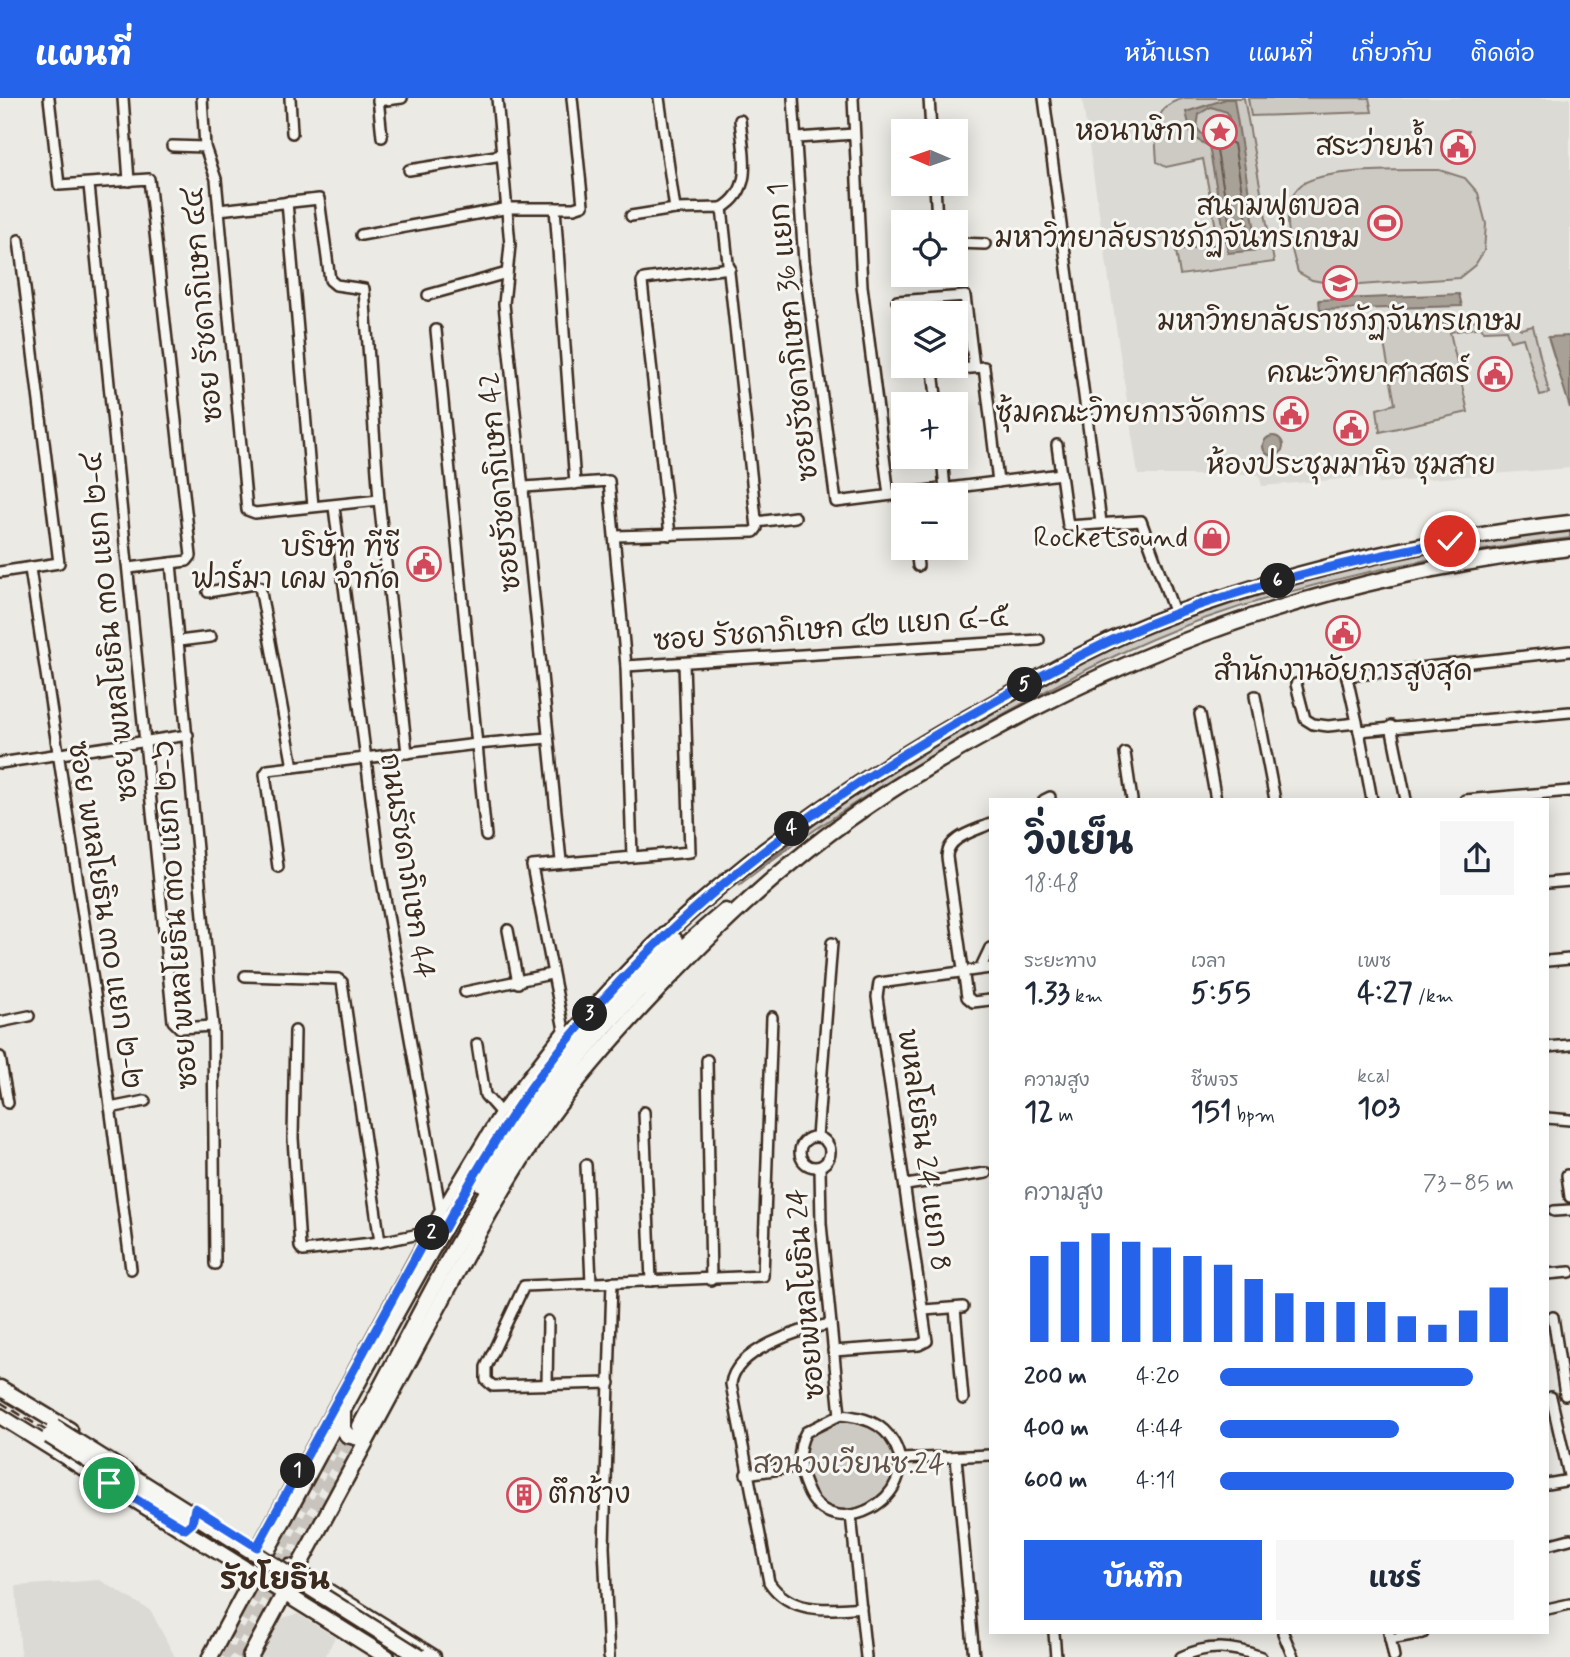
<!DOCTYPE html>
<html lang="th">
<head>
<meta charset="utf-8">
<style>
	body { margin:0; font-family:Mynerve,"Playpen Sans Thai",sans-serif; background:#f6f6f7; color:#1f2937; height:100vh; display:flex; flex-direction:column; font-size:26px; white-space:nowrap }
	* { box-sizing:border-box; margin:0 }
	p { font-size:23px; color:#747a83 }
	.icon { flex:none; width:38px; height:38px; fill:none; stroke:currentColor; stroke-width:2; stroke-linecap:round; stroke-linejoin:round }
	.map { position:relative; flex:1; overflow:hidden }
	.side { position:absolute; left:989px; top:700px; width:560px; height:836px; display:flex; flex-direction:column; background:#fff; border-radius:0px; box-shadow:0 4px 18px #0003 }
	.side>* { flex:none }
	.needle { width:46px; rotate:272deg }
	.fabs { position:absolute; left:891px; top:21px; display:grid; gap:14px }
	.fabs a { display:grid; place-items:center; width:77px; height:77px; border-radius:0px; background:#fff; box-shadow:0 4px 18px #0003; font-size:35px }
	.pin { position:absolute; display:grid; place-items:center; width:60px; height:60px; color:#fff; margin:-30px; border:4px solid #fff; border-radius:50%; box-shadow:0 2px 7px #0007 }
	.km { position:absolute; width:35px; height:35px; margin:-18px; border-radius:50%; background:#222; color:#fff; font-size:19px; line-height:35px; text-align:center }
	.round { display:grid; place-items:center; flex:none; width:74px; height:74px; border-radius:0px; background:#f6f6f7 }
	.summary { display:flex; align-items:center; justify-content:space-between; height:119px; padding:0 35px }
	h1 { font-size:38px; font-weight:700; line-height:52px }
	.figures { display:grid; grid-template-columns:repeat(3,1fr); gap:10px; height:119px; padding:7px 35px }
	.figures div { display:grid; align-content:center }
	.figures b { font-size:30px; font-weight:700 }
	.figures small { font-size:19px; font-weight:400 }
	.figures p { font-size:19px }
	.chart { height:196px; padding:14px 35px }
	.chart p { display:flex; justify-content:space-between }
	.chart svg { width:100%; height:126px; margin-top:7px; stroke:#2563eb; stroke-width:6 }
	.button { display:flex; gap:14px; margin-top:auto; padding:14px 35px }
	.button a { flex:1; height:80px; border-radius:0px; background:#2563eb; color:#fff; font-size:28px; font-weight:700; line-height:80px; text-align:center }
	.button a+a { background:#f6f6f7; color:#1f2937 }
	ul { padding:0 35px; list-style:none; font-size:23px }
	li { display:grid; grid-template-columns:112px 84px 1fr; align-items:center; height:52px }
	li i { height:18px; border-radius:9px; background:#2563eb }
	header { display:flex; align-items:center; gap:42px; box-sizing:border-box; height:98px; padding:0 35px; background:#2563eb; color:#fff }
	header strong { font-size:33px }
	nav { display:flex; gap:38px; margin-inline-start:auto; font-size:24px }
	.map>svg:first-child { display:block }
</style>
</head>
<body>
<header>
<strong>แผนที่</strong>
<nav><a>หน้าแรก</a><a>แผนที่</a><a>เกี่ยวกับ</a><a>ติดต่อ</a></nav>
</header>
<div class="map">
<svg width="1570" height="1559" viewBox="0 0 1570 1559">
	<rect width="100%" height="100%" fill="#ebeae5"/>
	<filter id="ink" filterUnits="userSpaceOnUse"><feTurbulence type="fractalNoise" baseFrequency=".0143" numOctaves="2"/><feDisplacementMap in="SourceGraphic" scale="14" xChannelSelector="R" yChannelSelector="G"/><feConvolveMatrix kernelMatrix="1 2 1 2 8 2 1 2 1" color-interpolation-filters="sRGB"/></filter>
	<g filter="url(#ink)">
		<g fill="#dcdad4">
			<path d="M1082,0H1570V370L1379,385L1377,378L1262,388L1259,377H1138Z"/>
			<path d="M100,1482L151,1513L175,1559H21L16,1488Z"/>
			<path d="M298,1516L335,1539L325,1559H261L282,1520Z"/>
		</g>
		<g fill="#cdcac4" stroke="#847a71" stroke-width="2">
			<path d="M1186,0H1244L1274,164L1180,177L1176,153L1219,146L1203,61L1166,69L1157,64C1155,36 1151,6 1186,0Z"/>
			<path d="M1248,0H1369L1372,14L1251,18Z"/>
			<path d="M1439,72L1465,80L1478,95L1486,126L1484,153L1475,167L1459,180L1345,188L1312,182L1298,174C1291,151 1278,106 1301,87C1323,70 1409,72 1439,72Z"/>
			<path d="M1507,222L1521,231L1533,228L1549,295L1540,297L1523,240L1510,243L1506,232L1484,233L1481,229L1450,234L1468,314L1380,334L1377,311L1395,306L1382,234L1447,225L1450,232L1449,223Z"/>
			<path d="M1570,430V440C1445,455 1316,481 1198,523C1133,546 1071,579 1011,612C917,664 824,721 739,787L863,687L1100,555L1164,525L1259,494L1374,464Z"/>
			<path d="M835,1319C868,1319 879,1326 898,1353L890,1396L851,1417L827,1414C799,1376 780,1343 835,1319Z"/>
		</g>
		<g fill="#a8a198" stroke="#7c7167" stroke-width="2" fill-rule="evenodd">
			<path d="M1226,1H1234L1258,152L1228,155L1209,48L1192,39L1186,14ZM1211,9L1227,14L1231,26L1224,39C1213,46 1204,40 1197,30L1199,16Z"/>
			<path d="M1468,33L1467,54L1444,57L1445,35Z"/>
			<path d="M1459,196L1462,208L1320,212L1319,202Z"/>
			<path d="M1570,238V310L1548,239Z"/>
			<circle cx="1273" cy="348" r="10"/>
		</g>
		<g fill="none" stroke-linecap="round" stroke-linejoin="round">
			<path stroke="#675a4f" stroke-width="2" d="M1230,44L1234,46L1250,142L1247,146L1233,145L1217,53Z"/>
			<g stroke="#c8c4bd" stroke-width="14" stroke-dasharray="14 7" stroke-linecap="butt">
				<path d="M223,1559L348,1322"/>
				<path d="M237,1559L359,1329"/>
			</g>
			<g stroke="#3b2a1e" stroke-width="14">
				<g id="minor">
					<path d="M49,0L59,87L149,81L191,458L187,463L129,470"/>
					<path d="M123,0L129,83"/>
					<path d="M202,0L205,49L216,81L247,412L255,415L379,402"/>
					<path d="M290,0L292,35"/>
					<path d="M378,0L382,39"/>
					<path d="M497,0L510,147L504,206L561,763"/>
					<path d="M793,0L804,164L836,404L1061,376"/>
					<path d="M853,0L862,188L889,397"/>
					<path d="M929,0L931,33"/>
					<path d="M1044,0L1101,424"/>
					<path d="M378,3L402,0"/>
					<path d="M797,40L854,36"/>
					<path d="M172,48L205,49"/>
					<path d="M409,72L502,57"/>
					<path d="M935,86L937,124"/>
					<path d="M89,87L173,923L180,930L213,928"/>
					<path d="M287,104L313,408"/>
					<path d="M555,110L575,386"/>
					<path d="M722,110C755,91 743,55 740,22"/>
					<path d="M219,112L319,101L330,182L336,187L364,191L379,402L407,655"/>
					<path d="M631,118L675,111"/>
					<path d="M361,137L509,110H574L583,107L572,0"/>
					<path d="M956,145L985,146"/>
					<path d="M428,197L507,175"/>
					<path d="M897,203L965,198L974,269"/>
					<path d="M436,232L486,738"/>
					<path d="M937,306L933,273L984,269L998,384"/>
					<path d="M1057,347L1068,428L1141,423L1175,516"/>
					<path d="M942,359L945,391"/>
					<path d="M525,389L609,383L626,568L632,759"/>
					<path d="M757,424L795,419"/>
					<path d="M670,437L642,184L644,181L730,170"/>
					<path d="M615,438L754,434L757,430L722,110L675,111L659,0"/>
					<path d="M916,450L918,468"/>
					<path d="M171,465L213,928L215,1166"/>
					<path d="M30,471L99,922L131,1171"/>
					<path d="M0,474L59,465L19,142"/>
					<path d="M208,494L254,486L260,489L293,669L477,646L548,640"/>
					<path d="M179,543L211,539"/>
					<path d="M626,568L1039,542"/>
					<path d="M1346,575L1359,633L1570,614"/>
					<path d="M1356,577L1570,553"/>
					<path d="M1296,586L1305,621L1313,626L1328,628L1357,625"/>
					<path d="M1255,598L1275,702"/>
					<path d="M1200,616L1216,702"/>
					<path d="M1391,628L1406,702"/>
					<path d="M1359,633L1372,702"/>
					<path d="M1125,655L1132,702"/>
					<path d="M0,665L188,637"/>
					<path d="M1044,702L1050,699"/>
					<path d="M1465,702L1570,693"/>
					<path d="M990,726C975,733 947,739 947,759L967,899L973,904L990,902"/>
					<path d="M278,769L265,676L268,672L293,669"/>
					<path d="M1547,785L1570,783"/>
					<path d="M508,832L518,885"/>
					<path d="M1547,863L1570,861"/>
					<path d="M980,871L990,850"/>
					<path d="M245,878L338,881L342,884L380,1144"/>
					<path d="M465,894L551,876"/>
					<path d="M0,924L29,918"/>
					<path d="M295,933L293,1040L300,1149L303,1153L380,1144L444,1131L380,772L334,409"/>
					<path d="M565,937L532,768L690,754L684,565"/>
					<path d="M477,946L485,997L500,1014"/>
					<path d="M1547,949L1570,947"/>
					<path d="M0,959L8,1005"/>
					<path d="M707,962L711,1182"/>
					<path d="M110,1010L145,1003"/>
					<path d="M644,1014L651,1183"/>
					<path d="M1547,1020L1570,1022"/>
					<path d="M817,1039L832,845"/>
					<circle cx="815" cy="1054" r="15"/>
					<path d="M586,1067L591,1185"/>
					<path d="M820,1070L821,1126L840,1317"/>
					<path d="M1567,1077L1570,1099"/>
					<path d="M906,1087L986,1075"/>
					<path d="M1554,1113L1570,1112"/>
					<path d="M1547,1176L1570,1174"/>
					<path d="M955,1210L963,1301"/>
					<path d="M924,1212L963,1209"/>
					<path d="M1553,1219L1565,1297"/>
					<path d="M831,1226C800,1231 735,1252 731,1286L769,1484C790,1516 827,1512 861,1509"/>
					<path d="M833,1253L919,1247L927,1243L877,899L879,885L990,870"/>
					<path d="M610,1285L493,1288L486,1282V1269L524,1188L763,1178L772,919"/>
					<path d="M547,1287L548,1223"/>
					<path d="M840,1317C863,1319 882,1324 894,1345C924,1399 831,1450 807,1391C799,1373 796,1351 806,1334Z"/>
					<path d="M956,1359L974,1559"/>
					<path d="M901,1361L990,1357"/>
					<path d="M746,1376L801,1368"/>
					<path d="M1547,1386L1570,1382L1551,1299"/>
					<path d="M851,1417L866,1559"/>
					<path d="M1547,1447L1570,1441"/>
					<path d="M257,1449L439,1115L500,1014L562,934"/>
					<path d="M1547,1511L1570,1506"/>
					<path d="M1054,1535L1056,1559"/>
					<path d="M1283,1535L1293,1559"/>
					<path d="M1389,1535L1394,1559"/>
					<path d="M1390,1541L1423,1535"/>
					<path d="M609,1559L604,1449L612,1184"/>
					<path d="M1181,1559C1208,1546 1233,1548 1261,1559"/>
				</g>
			</g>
			<g stroke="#3b2a1e" stroke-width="19">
				<g id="primary">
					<path d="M480,1085C536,995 601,917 675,842"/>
					<path d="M0,1290L70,1332"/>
					<path d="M343,1313V1331L347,1337L359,1340L371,1332"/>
					<path d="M0,1318L387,1559"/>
					<path d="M360,1328C418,1221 471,1109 541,1010C592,938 656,870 725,813"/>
					<path d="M289,1469L433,1559"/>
					<path d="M210,1559C275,1438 340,1316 407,1196C449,1122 488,1047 538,979C657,819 819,701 992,606C1052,572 1112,538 1177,515C1304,470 1436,440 1570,425"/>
					<path d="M250,1559C306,1454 363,1350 419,1245C460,1170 498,1093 547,1023C581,976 619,933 659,891C701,847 745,803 792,765C853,714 920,672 990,634C1173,533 1361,473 1570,450"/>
				</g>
			</g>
			<use href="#minor" stroke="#f6f6f2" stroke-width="9"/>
			<use href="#primary" stroke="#f6f6f2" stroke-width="14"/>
			<path stroke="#3b2a1e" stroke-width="2.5" stroke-dasharray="10 5" stroke-linecap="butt" d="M0,1304L410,1559"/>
			<g stroke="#3b2a1e" stroke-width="19" stroke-linecap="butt">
				<g id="primary-bridge">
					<path d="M54,1329L420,1559"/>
					<path d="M49,1338L186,1424"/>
				</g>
			</g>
			<use href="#primary-bridge" stroke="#f6f6f2" stroke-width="14"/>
		</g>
	</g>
	<g fill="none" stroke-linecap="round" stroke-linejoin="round" filter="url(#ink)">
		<g stroke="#fff" stroke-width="14">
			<path id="route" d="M109,1385L185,1431L192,1425L195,1410L257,1449L428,1136L444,1131C473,1078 504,1025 541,976C658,822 813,704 981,611C1044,576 1107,541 1174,516C1264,483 1356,462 1450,443"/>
		</g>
		<use href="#route" stroke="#2563eb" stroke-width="9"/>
	</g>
	<defs>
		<g id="sight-ring" transform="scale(1.75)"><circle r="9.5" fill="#f6f6f2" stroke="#d1495b" stroke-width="1.5"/><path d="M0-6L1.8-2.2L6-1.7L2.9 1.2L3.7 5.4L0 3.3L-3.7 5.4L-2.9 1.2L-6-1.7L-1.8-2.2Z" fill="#d1495b"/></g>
		<g id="civic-ring" transform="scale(1.75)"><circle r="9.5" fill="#f6f6f2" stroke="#d1495b" stroke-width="1.5"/><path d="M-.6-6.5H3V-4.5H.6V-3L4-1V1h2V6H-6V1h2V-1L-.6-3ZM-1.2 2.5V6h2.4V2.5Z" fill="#d1495b"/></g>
		<g id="stadium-ring" transform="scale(1.75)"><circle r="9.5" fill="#f6f6f2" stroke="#d1495b" stroke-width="1.5"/><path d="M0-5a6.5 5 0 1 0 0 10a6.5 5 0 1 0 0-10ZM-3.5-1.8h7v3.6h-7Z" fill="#d1495b"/></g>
		<g id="university-ring" transform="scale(1.75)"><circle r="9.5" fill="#f6f6f2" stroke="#d1495b" stroke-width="1.5"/><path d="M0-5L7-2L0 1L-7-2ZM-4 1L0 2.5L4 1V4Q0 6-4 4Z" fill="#d1495b"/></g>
		<g id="shop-ring" transform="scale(1.75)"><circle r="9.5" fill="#f6f6f2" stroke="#d1495b" stroke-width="1.5"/><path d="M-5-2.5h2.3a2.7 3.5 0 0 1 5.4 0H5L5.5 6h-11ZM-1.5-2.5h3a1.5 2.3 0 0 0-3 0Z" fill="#d1495b"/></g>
		<g id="building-ring" transform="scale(1.75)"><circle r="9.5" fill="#f6f6f2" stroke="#d1495b" stroke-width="1.5"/><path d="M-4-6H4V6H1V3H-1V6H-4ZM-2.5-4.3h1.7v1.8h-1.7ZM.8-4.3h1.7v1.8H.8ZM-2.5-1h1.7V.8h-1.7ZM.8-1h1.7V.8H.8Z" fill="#d1495b"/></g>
	</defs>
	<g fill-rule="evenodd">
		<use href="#sight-ring" x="1220" y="34"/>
		<use href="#civic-ring" x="1458" y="49"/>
		<use href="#stadium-ring" x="1385" y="125"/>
		<use href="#university-ring" x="1340" y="185"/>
		<use href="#civic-ring" x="1495" y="276"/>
		<use href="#civic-ring" x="1291" y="316"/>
		<use href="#civic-ring" x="1351" y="330"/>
		<use href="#shop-ring" x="1212" y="440"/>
		<use href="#civic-ring" x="424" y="466"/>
		<use href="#civic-ring" x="1343" y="535"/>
		<use href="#building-ring" x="524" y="1397"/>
	</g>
	<g text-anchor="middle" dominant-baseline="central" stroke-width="6" stroke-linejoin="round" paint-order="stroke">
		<g font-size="28" fill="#3b2a1e" stroke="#f6f6f2" text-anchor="end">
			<text x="1196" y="34">หอนาฬิกา</text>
			<text x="1434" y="49">สระว่ายน้ำ</text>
			<text x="1360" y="109">สนามฟุตบอล<tspan x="1360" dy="32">มหาวิทยาลัยราชภัฏจันทรเกษม</tspan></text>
			<text x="1340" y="224" text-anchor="middle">มหาวิทยาลัยราชภัฏจันทรเกษม</text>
			<text x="1470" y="276">คณะวิทยาศาสตร์</text>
			<text x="1266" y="316">ซุ้มคณะวิทยการจัดการ</text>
			<text x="1351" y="368" text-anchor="middle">ห้องประชุมมานิจ ชุมสาย</text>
			<text x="1188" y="440">Rocketsound</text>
			<text x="400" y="450">บริษัท ทีซี<tspan x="400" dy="32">ฟาร์มา เคม จำกัด</tspan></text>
			<text x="1343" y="574" text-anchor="middle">สำนักงานอัยการสูงสุด</text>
			<text x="548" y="1397" text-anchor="start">ตึกช้าง</text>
		</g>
		<g font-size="28" fill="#3b2a1e" stroke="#f6f6f2">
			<text transform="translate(204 207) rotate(-95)">ซอย รัชดาภิเษก ๔๔</text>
			<text transform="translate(794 234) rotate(-96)">ซอยรัชดาภิเษก 36 แยก 1</text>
			<text transform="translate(501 384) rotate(-96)">ซอยรัชดาภิเษก 42</text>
			<text transform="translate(111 529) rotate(-96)">ซอย พหลโยธิน ๓๐ แยก ๒-๔</text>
			<text transform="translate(831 532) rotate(-4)">ซอย รัชดาภิเษก ๔๒ แยก ๔-๕</text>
			<text transform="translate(406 768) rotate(81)">ถนนรัชดาภิเษก 44</text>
			<text transform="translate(104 817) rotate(81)">ซอย พหลโยธิน ๓๐ แยก ๒-๒</text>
			<text transform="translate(177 817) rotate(-94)">ซอย พหลโยธิน ๓๐ แยก ๒-๖</text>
			<text transform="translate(923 1052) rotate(82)">พหลโยธิน 24 แยก 8</text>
			<text transform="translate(807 1196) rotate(-95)">ซอยพหลโยธิน 24</text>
		</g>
		<g font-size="28" fill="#605248" stroke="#f6f6f2">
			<text x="849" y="1367">สวนวงเวียนซ.24</text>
		</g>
		<g font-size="30" font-weight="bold" fill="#3b2a1e" stroke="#f6f6f2">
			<text x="275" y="1482">รัชโยธิน</text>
		</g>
	</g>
</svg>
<div class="fabs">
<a><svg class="needle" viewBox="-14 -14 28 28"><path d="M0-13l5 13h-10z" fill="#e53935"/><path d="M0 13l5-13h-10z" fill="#747a83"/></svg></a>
<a><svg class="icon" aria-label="locate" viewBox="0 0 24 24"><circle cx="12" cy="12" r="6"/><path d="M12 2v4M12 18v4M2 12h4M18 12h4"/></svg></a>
<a><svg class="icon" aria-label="layers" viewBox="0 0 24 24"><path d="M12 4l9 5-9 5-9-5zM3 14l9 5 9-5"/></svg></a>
<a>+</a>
<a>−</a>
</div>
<div class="pin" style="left:109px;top:1385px;background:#1e9e55"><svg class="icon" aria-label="arrive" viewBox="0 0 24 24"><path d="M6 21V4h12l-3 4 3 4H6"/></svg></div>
<div class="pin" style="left:1450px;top:443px;background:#d93025"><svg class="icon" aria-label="check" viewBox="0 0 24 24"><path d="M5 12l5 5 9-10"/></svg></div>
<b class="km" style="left:298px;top:1373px">1</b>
<b class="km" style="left:432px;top:1135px">2</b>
<b class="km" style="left:590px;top:916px">3</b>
<b class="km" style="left:792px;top:731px">4</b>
<b class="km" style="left:1025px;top:587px">5</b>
<b class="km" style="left:1278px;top:483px">6</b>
<section class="side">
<div class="summary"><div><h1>วิ่งเย็น</h1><p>18:48</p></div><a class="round"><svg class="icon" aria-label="share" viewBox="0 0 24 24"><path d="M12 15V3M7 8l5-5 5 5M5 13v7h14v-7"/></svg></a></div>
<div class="figures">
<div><p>ระยะทาง</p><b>1.33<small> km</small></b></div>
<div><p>เวลา</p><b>5:55</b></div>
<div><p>เพซ</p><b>4:27<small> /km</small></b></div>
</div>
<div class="figures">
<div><p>ความสูง</p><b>12<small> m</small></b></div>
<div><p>ชีพจร</p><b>151<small> bpm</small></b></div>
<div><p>kcal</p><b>103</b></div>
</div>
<div class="chart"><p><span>ความสูง</span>73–85 m</p>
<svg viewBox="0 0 160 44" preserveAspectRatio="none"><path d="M5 44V14M15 44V9M25 44V6M35 44V9M45 44V11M55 44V14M65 44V17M75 44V22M85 44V27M95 44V30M105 44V30M115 44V30M125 44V35M135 44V38M145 44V33M155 44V25"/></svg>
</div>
<ul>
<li><b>200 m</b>4:20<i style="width:86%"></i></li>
<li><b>400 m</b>4:44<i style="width:61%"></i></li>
<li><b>600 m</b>4:11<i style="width:100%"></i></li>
</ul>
<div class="button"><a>บันทึก</a><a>แชร์</a></div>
</section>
</div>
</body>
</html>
